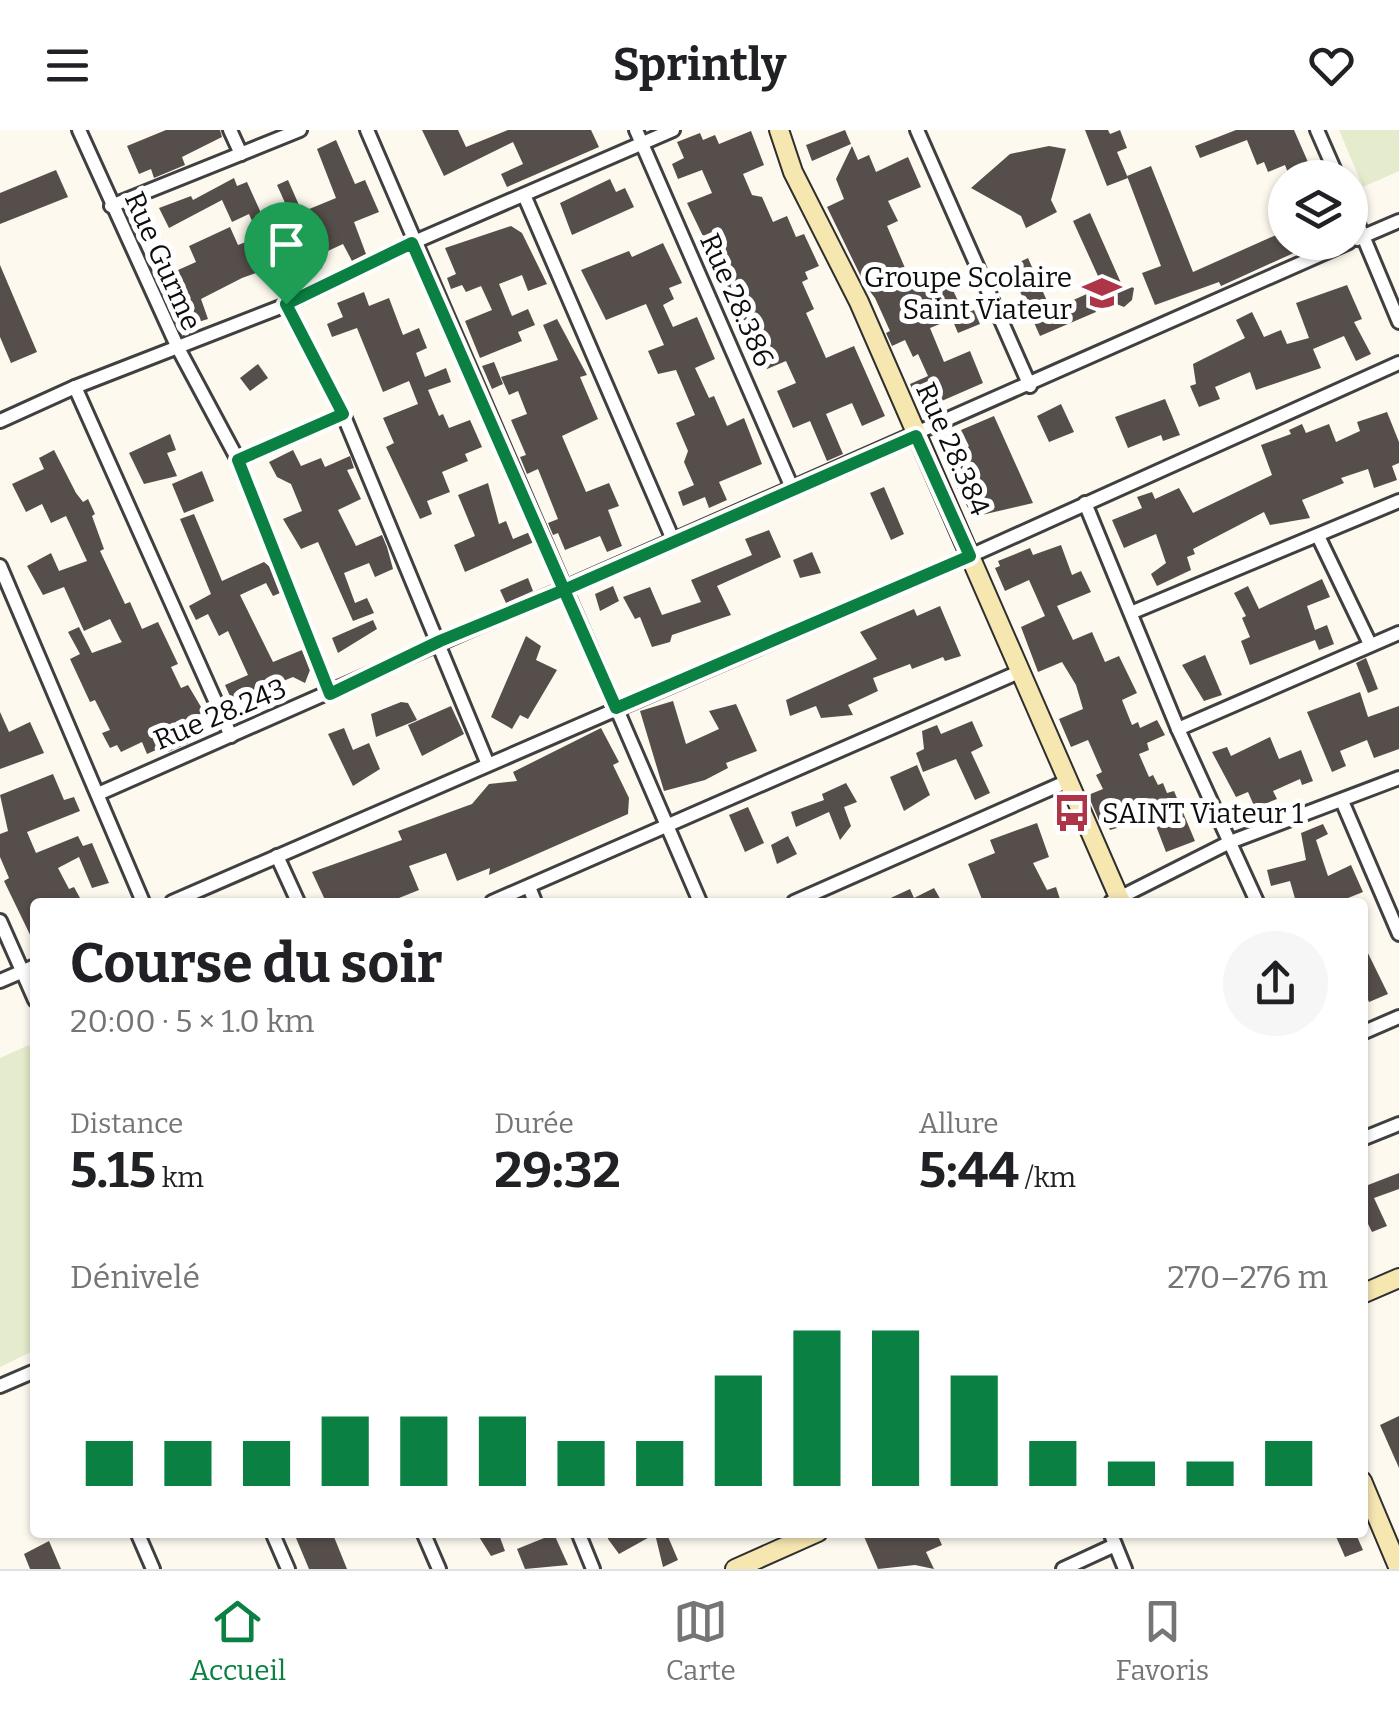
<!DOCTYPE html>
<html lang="fr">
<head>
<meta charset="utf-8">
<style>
	body { margin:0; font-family:Bitter,serif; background:#f6f6f6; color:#202124; height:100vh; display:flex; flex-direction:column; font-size:38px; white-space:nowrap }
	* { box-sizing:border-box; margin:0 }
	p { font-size:32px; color:#757577 }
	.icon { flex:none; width:55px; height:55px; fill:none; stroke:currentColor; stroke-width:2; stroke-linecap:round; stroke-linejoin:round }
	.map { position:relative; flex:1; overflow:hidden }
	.sheet { position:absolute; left:30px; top:768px; width:1338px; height:640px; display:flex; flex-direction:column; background:#fff; border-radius:10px; box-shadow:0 2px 8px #0004 }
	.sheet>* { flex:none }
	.fabs { position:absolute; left:1268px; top:30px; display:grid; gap:20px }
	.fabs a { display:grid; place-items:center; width:100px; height:100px; border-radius:50%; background:#fff; box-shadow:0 2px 8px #0004; font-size:50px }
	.pin { position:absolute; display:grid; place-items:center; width:85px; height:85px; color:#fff; margin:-102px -42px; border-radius:50% 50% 50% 0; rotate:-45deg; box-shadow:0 0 10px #0007 }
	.pin .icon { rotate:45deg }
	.round { display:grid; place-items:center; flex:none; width:105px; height:105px; border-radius:52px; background:#f6f6f6 }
	.overview { display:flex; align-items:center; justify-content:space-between; height:170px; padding:0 40px }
	h1 { font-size:55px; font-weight:700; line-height:75px }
	.figures { display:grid; grid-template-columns:repeat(3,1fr); gap:15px; height:170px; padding:10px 40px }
	.figures div { display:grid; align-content:center }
	.figures b { font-size:50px; font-weight:700 }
	.figures small { font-size:28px; font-weight:400 }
	.figures p { font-size:28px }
	.chart { height:280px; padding:20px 40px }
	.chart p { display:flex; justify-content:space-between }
	.chart svg { width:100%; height:180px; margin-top:10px; stroke:#0b8043; stroke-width:6 }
	header { display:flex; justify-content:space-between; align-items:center; height:130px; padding:0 40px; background:#fff; font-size:45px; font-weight:700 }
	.menu { display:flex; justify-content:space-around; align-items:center; height:140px; border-top:2px solid #e0e0e0; background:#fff; font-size:28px; color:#757577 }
	.menu a { display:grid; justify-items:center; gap:5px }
	.menu .active { color:#0b8043 }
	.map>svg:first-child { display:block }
</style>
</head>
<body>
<header><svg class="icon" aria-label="menu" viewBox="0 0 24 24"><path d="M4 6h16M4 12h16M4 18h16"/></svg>Sprintly<svg class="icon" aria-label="heart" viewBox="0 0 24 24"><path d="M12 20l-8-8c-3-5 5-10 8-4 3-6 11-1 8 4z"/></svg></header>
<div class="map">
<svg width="1399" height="1439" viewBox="0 0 1399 1439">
	<rect width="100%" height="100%" fill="#fdf9ef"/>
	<g fill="#e5eccd">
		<path d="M1339,0H1399V41L1363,57Z"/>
		<path d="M29,915L35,928V1220L0,1237V928Z"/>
	</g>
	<g fill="#554e4b">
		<path d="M166,0H220L222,7L182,27L185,35L154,48L151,39L139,44L127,16Z"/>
		<path d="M422,0H458L466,17L508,0H591L599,17L507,57L501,44L523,34L513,12L444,46Z"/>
		<path d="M845,0L851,14L812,31L806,15Z"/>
		<path d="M1085,0H1108L1110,4L1120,0L1127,18L1117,22L1128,48L1107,56Z"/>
		<path d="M1236,0H1294L1315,48H1290L1285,35L1268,42L1264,32L1257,35L1247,10L1200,28L1195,16Z"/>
		<path d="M751,1L764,35L743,44L752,65L762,67L773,92L787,86L796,107L804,104L819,136L805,142L808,149L802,152L814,179L806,183L826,228L854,216L885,286L862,296L852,273L826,284L843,324L827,331L810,291L793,298L777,261L796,253L786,231L767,239L687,73L712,63L702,40L678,49L672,34L684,28L677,12L700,3L703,10L715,5L719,14Z"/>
		<path d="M336,10L355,54L365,50L379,82L354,92L366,124L352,131L343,114L317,126L322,138L311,143L303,126L242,148L201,169L208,189L195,193L183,161L179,163L169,144L196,132L189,116L230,97L238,115L259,107L249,84L232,92L222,70L169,98L159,78L191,66L193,70L234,48L237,56L247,52L271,105L295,95L277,55L288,50L302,82L336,68L317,19Z"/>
		<path d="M852,16L858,30L869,25L876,42L908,27L921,57L888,71L898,91L887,96L908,145L913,153L946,145L964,184L974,180L980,194L958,203L952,189L930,198L944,232L970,221L983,253L921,280L910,254L928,246L918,224L913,227L905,210L892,216L886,203L890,201L875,168L865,155L827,77L844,69L836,49Z"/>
		<path d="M1049,16L1066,19L1051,70L1057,82L1026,98L1021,86L971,58L1010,24Z"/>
		<path d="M1151,36L1193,142L1285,101V112H1318L1221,156L1219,152L1155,175L1142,143L1161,136L1127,46Z"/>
		<path d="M56,40L68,67L0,94V63Z"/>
		<path d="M610,49L616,62L625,58L634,77L572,105L560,73Z"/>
		<path d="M1090,83L1121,153L1134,158L1132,170L1124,177L1089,163L1103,157L1073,91Z"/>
		<path d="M511,96L522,103L547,154L528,161L522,145L499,154L512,186L528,179L535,195L518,202L522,211L480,228L465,191L492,180L481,156L466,162L462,155L451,159L447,148L456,144L445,118Z"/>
		<path d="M663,113L682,153L669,158L674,169L663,175L673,197L697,187L715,229L695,238L709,268L714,266L727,296L744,288L762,334L719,352L727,370L709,378L705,367L683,376L678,362L694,355L684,332L688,321L676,293L695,285L676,240L658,244L648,221L664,215L646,174L606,190L581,140L629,121L632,127Z"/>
		<path d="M1028,128L1051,180L1089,163L1096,182L1040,206L1009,137Z"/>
		<path d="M0,135L37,222L11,233L0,207Z"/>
		<path d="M1347,155L1362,189L1354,192L1371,224L1356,231L1344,206L1313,219L1321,238L1256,260L1250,242L1215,257L1220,269L1199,277L1190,256L1196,254L1193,234L1245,208L1236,190L1252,182L1264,207L1281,200L1287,214L1309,208L1296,173Z"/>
		<path d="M364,162L369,176L389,168L403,205L419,198L427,218L416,223L425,247L446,238L451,252L428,260L439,286L443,284L449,298L470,290L482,317L465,324L468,331L442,342L450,362L427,371L432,384L420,389L386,317L394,313L383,288L418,274L409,251L383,262L357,198L332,207L327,194L343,187L337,173Z"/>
		<path d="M557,189L587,245L580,247L598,289L562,306L586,362L609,353L619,376L608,380L622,416L607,422L600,406L565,420L558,403L553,405L548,393L558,389L538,339L527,344L520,327L526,325L511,290L527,284L518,261L509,265L501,247L558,230L543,195Z"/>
		<path d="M494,232L503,254L492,259L482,236Z"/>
		<path d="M258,234L268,248L250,261L240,248Z"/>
		<path d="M1165,269L1180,305L1163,311L1161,305L1128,318L1115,287Z"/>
		<path d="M1061,274L1074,302L1049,312L1037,286Z"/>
		<path d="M1387,282L1399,312V333L1392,336L1397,350L1374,358L1368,339L1341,348L1344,353L1302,370L1310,388L1270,395L1264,382L1193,419L1195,424L1187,427L1191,440L1157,456L1151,444L1166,433L1156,404L1124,418L1112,390L1142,378L1137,367L1152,362L1155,369L1179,358L1193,383L1272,345L1261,315L1291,304L1289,300L1302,294L1306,303L1329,294L1336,312L1360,301L1357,292Z"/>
		<path d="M994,286L1033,373L973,387L956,356L968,352L955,327L969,316L961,300Z"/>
		<path d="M170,304L176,320L167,323L177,346L144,354L129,323Z"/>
		<path d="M54,320L76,363L83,372L88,369L95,384L92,386L104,419L100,421L125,474L130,472L142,499L158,492L178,534L171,537L181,558L188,555L204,582L181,593L191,612L168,622L165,616L147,624L142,612L121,622L117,615L110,618L102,603L110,600L95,570L90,572L70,529L80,524L68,502L79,497L92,523L122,512L120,509L110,489L84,501L64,457L43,465L27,436L51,423L59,441L87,431L66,386L51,393L42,374L26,382L12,354L44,339L39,328Z"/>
		<path d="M293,320L301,336L321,328L325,337L350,326L354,338L347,340L361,369L338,380L356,416L382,405L387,417L393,439L375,447L369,433L344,443L355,473L367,468L374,483L353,491L318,412L301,419L283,389L302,381L291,354L277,347L269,332Z"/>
		<path d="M202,341L214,371L184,383L172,354Z"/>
		<path d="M488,353L499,394L506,391L513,409L530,402L534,412L465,442L454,415L475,406L458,365Z"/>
		<path d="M884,357L904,404L891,410L870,363Z"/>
		<path d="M194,384L222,451L264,432L270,437L280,463L273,466L266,453L240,465L273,532L302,520L310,540L305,553L293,547L271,556L276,566L252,577L247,566L233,573L225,555L248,545L228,501L219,506L208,484L196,490L189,476L211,464L180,389Z"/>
		<path d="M769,400L781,427L717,456L731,485L672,505L670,512L652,517L640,487L635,489L623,467L650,457L662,485L701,472L691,450L752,425L745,409Z"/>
		<path d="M1061,415L1072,445L1081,441L1091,462L1057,476L1073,510L1092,502L1105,532L1119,526L1137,563L1122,570L1132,595L1138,592L1140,598L1157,590L1165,605L1147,613L1149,620L1139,624L1149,647L1153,645L1158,655L1163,653L1167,663L1174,661L1195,711L1166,722L1153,688L1110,700L1106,690L1100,693L1088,665L1103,659L1096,645L1102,642L1088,610L1071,617L1059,589L1083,579L1076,555L1062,532L1038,542L1021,497L1045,486L1029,450L1005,461L995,438L1000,436L998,431L1030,418L1033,425Z"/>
		<path d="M812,422L821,443L800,448L793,430Z"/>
		<path d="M528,448L533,461L506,473L500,460Z"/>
		<path d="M1322,449L1330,467L1307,476L1315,500L1327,495L1334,514L1319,520L1315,510L1250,535L1241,511L1250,507L1242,488L1246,486L1234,463L1248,456L1259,479Z"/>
		<path d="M613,456L619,471L600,481L595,464Z"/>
		<path d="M940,476L961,526L945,531L943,527L912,539L910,534L873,548L878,561L848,575L853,585L821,588L816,576L790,586L786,570L877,529L860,502L914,479L917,486Z"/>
		<path d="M373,490L377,499L338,523L332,508Z"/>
		<path d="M526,506L541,516L536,530L557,540L528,589L520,585L512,599L491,587Z"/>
		<path d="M1205,525L1222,565L1204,571L1182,535Z"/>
		<path d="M1366,528L1378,559L1368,563L1356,533Z"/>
		<path d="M1360,562L1368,587L1399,576V619L1374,628L1367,610L1340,621L1346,636L1332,642L1307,582Z"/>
		<path d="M673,571L686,614L719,599L709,581L736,574L757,621L726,633L728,638L705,650L664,661L640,581Z"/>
		<path d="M401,572L408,573L417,590L376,607L371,584Z"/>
		<path d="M451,576L464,604L422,626L408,595Z"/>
		<path d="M0,582L9,602L30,592L44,623L0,639Z"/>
		<path d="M972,591L983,616L971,622L990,663L975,670L956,629L923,642L916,623L924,619L922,601L937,595L941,604Z"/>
		<path d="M344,598L353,620L369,613L380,639L353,656L328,604Z"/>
		<path d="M601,598L619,632L613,635L629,668L628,684L489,745L490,738L457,751L446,723L409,736L419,760L389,772H326L312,742L402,710L398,701L472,674L489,654L517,651L513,642Z"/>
		<path d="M1270,607L1279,629L1301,620L1313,651L1302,655L1300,649L1273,661L1277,669L1255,678L1248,662L1236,667L1212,622L1227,617L1231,626Z"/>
		<path d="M917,635L930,665L904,681L890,647Z"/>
		<path d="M53,644L64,670L74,667L80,681L27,702L36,723L78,706L83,716L92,713L109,753L92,758L79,727L58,738L69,759L74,757L80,768L70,772H35V815L4,751L9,748L0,727V704L8,701L0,665Z"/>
		<path d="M846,653L857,672L844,677L851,696L840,710L829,682L796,697L791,682L824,670L822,664Z"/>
		<path d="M748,677L764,713L745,722L729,685Z"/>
		<path d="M1037,693L1049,727L1033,733L1047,760L1056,757L1060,769L983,772L968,734L995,723L990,710Z"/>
		<path d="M1323,694L1328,704L1316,710L1328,746L1351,735L1363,762L1348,768L1350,772H1296L1290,751L1271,756L1267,740L1306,730L1301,703Z"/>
		<path d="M788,706L797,724L777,734L771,715Z"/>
		<path d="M934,758L942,772H882L910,759L914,768Z"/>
		<path d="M1362,811L1388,864L1369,872L1362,857Z"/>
		<path d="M1399,1043V1059L1374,1068L1387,1096L1372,1102L1362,1082V1044L1368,1055Z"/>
		<path d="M1399,1286V1338L1380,1295Z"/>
		<path d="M308,1402H332L347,1439H309L296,1408Z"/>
		<path d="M476,1402H498L505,1421L491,1426Z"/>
		<path d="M609,1402H666L678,1430L663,1437L655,1404L619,1424L608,1409Z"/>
		<path d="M862,1402H882L884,1407L898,1402L900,1407L936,1402L942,1415L926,1422L934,1439L915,1435L878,1439Z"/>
		<path d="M1334,1402H1355L1363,1420L1345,1427Z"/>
		<path d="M554,1404L568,1435L525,1439L517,1419Z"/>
		<path d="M49,1411L61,1439H30L24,1424Z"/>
	</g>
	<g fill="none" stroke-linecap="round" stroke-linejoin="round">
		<g stroke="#404040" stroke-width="18">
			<g id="street">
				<path d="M79,0L178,218L238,330L330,563"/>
				<path d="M230,0L241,24"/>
				<path d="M367,0L700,772"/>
				<path d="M636,0L793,360"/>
				<path d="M917,0L1030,256"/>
				<path d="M1317,0L1338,48"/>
				<path d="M524,65L674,412"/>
				<path d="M1350,75L1399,192"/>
				<path d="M111,76L300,0"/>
				<path d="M1357,109L1399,91"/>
				<path d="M286,175L343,284L487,632"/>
				<path d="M75,257L231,606"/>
				<path d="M0,291L75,257L286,175L412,113L673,0"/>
				<path d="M238,330L343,284"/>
				<path d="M1085,373L1178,599L1257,772"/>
				<path d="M1318,406L1370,514"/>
				<path d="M0,436L143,772"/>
				<path d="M1133,482L1399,371"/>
				<path d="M1178,599L1399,503"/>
				<path d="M98,664L1349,112"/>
				<path d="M1342,671L1399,804"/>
				<path d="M277,726L298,772"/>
				<path d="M529,757L535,772"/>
				<path d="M172,772L970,426L1399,233"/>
				<path d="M492,772L1019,542"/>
				<path d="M794,772L1068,651"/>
				<path d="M1111,772L1230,712L1399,648"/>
				<path d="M0,791L35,870"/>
				<path d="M0,851L35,836"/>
				<path d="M1362,903L1399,887"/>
				<path d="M1362,1009L1399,994"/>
				<path d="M0,1256L35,1241"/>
				<path d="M137,1402L153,1439"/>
				<path d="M272,1402L288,1439"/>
				<path d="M423,1402L439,1439"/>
				<path d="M578,1402L593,1439"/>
				<path d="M1110,1402L1125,1439"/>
				<path d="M1063,1439L1115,1415"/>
			</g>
		</g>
		<g stroke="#2f2f2f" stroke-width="22">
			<g id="secondary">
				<path d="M779,0L793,42L859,172L1121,772"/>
				<path d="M1362,1164L1399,1148"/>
				<path d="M1362,1351L1399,1439"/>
				<path d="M735,1439L818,1402"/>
			</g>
		</g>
		<use href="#street" stroke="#fff" stroke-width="12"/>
		<use href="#secondary" stroke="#f6e7b1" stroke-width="18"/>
	</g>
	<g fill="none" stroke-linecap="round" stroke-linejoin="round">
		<g stroke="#fff" stroke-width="20">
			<path id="route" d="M286,174L343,284L238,330L330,564L440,511L564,460L616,578L970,426L916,306L564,460L412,113L286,174"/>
		</g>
		<use href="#route" stroke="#0b8043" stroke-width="12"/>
	</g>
	<defs>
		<g id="school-bare" transform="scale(3)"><path d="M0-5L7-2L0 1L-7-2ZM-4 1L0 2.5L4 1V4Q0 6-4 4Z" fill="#ae3447" stroke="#fff" stroke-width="2.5" paint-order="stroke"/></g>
		<g id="bus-bare" transform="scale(3)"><path d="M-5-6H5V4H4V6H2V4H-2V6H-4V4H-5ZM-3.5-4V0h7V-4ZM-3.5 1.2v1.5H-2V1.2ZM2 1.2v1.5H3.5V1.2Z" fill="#ae3447" stroke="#fff" stroke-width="2.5" paint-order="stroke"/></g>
	</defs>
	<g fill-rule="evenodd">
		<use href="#school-bare" x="1102" y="163"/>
		<use href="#bus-bare" x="1072" y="683"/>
	</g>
	<g text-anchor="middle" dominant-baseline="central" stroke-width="10" stroke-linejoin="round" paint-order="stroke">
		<g font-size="28" fill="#0d0d0d" stroke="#fff">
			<text transform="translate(163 131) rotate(66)">Rue Gurme</text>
			<text transform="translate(737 170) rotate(66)">Rue 28.386</text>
			<text transform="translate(953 319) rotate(66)">Rue 28.384</text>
			<text transform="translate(220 584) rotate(-23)">Rue 28.243</text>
		</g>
		<g font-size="28" fill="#0d0d0d" stroke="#fff" text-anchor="end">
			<text x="1072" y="147">Groupe Scolaire<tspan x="1072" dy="32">Saint Viateur</tspan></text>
			<text x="1102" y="683" text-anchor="start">SAINT Viateur 1</text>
		</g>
	</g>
</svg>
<div class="fabs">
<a><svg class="icon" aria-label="layers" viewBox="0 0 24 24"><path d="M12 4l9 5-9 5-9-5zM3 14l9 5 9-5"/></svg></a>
</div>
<div class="pin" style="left:286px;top:174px;background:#1e9e55"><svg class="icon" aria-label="arrive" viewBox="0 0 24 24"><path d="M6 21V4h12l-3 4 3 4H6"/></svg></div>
<section class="sheet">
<div class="overview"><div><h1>Course du soir</h1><p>20:00 · 5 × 1.0 km</p></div><a class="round"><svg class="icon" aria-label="share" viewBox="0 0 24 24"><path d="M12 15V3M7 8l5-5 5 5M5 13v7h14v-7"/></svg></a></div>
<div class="figures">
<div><p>Distance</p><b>5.15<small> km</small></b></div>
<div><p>Durée</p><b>29:32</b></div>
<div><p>Allure</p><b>5:44<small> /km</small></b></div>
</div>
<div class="chart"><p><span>Dénivelé</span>270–276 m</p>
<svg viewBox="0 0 160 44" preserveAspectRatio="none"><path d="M5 44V33M15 44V33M25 44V33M35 44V27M45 44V27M55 44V27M65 44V33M75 44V33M85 44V17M95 44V6M105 44V6M115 44V17M125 44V33M135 44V38M145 44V38M155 44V33"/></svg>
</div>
</section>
</div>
<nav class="menu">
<a class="active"><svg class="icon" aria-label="home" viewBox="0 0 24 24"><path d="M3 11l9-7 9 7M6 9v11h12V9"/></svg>Accueil</a>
<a><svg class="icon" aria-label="map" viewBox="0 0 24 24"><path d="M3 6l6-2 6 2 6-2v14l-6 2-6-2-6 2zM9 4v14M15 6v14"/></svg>Carte</a>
<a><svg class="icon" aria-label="saved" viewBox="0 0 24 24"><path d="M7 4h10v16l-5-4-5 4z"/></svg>Favoris</a>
</nav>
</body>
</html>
